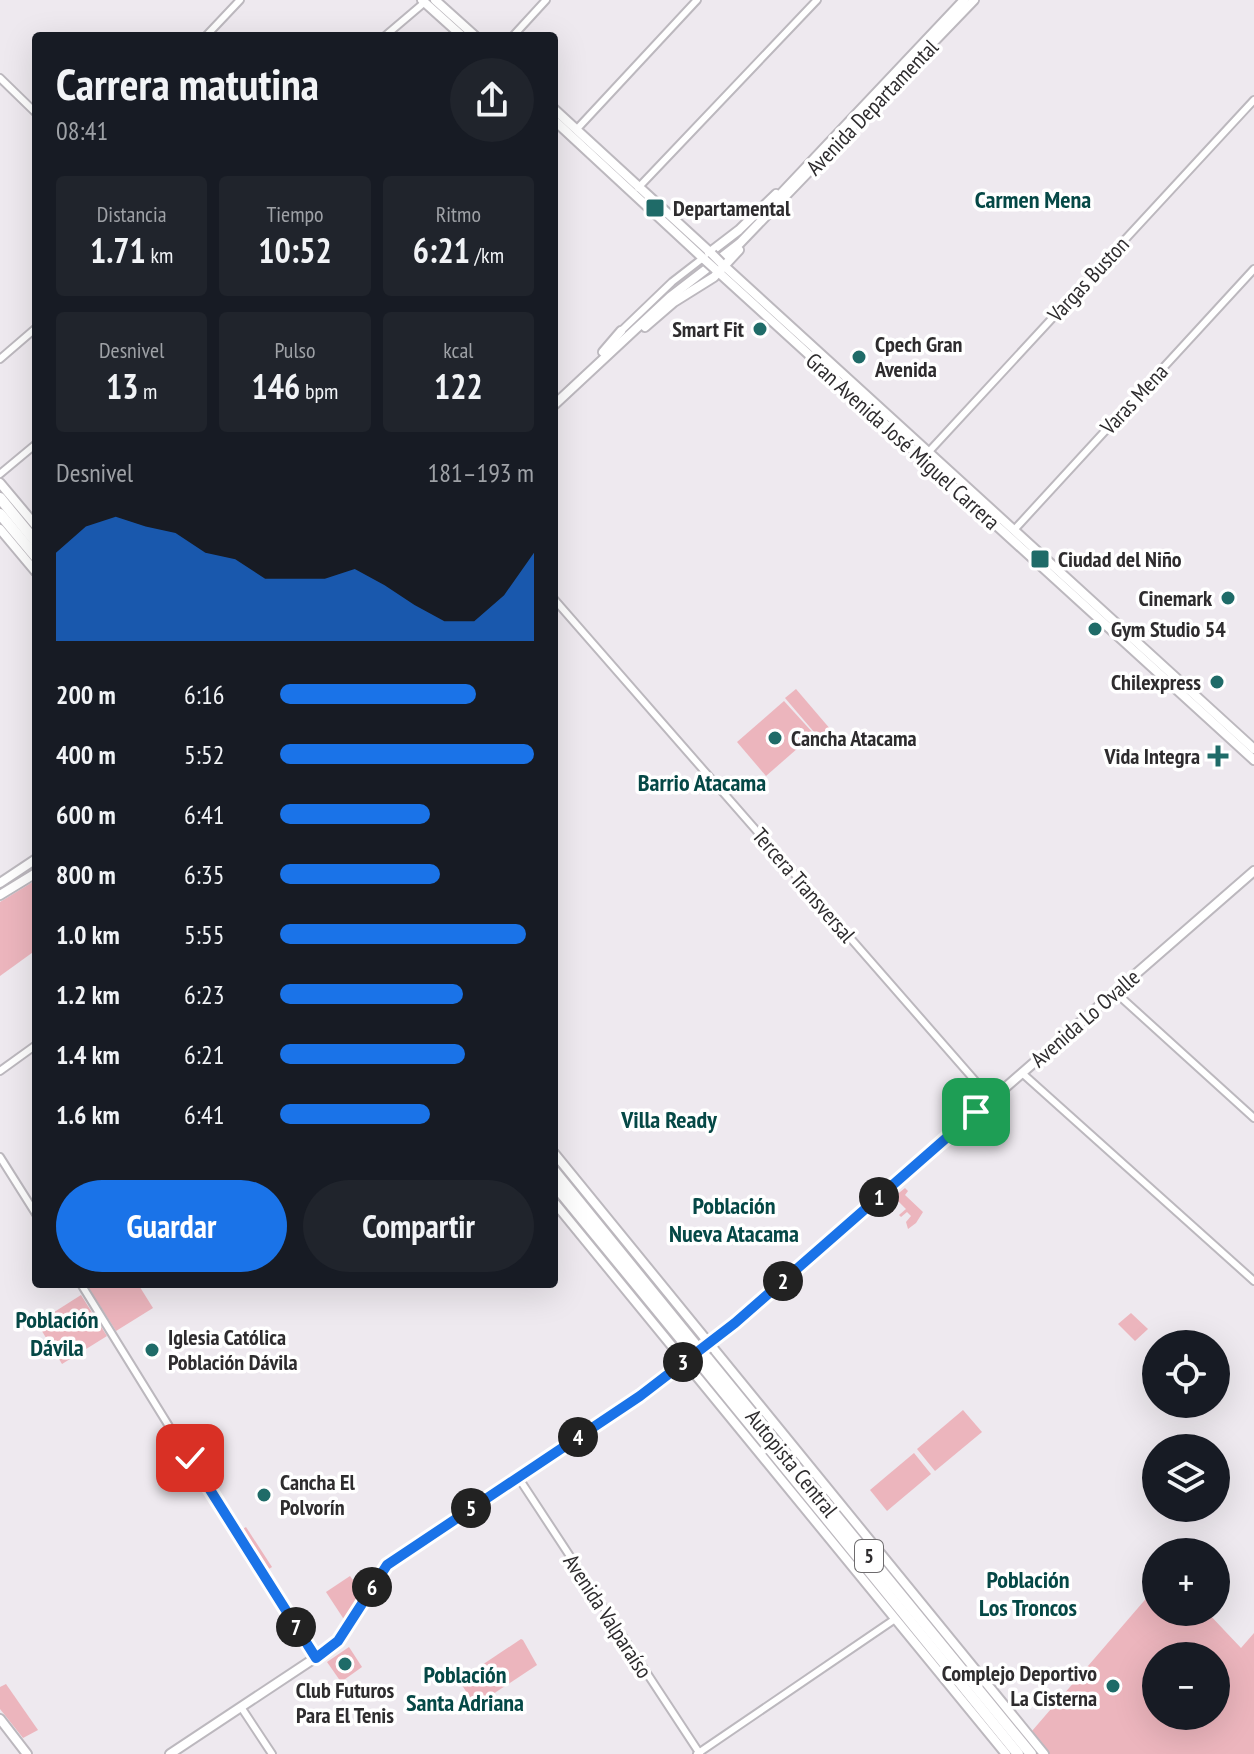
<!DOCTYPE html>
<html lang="es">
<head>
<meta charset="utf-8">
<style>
	body { margin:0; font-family:"PT Sans Narrow",sans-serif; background:#20242c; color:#f1f3f6; height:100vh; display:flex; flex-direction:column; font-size:30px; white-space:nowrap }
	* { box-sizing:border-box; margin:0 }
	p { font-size:26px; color:#9ea1a6 }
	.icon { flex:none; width:44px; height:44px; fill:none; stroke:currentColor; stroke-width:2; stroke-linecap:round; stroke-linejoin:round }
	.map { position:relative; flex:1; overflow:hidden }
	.sheet { position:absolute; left:32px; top:32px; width:526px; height:1256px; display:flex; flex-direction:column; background:#171b24; border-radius:8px; box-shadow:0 8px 32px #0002 }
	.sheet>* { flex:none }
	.fabs { position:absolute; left:1142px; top:1330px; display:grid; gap:16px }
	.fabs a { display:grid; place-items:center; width:88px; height:88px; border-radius:50%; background:#171b24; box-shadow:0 8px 32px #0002; font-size:40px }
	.pin { position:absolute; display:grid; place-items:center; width:68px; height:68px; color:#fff; margin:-34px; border-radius:16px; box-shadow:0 4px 12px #0006 }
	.km { position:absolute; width:40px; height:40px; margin:-20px; border-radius:50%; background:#222; color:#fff; font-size:22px; line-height:40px; text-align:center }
	.round { display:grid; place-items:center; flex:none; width:84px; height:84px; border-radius:42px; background:#20242c }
	.headline { display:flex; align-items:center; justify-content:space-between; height:136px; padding:0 24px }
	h1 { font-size:44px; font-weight:600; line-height:60px }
	.figures { display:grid; grid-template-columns:repeat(3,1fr); gap:12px; height:136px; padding:8px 24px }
	.figures div { display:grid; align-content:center; border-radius:8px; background:#20242c; text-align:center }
	.figures b { font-size:34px; font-weight:600 }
	.figures small { font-size:22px; font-weight:400 }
	.figures p { font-size:22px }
	.chart { height:224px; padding:16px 24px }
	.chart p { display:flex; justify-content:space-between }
	.chart svg { width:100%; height:144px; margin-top:8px; fill:#1a73e8; opacity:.7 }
	.action { display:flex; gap:16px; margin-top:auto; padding:16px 24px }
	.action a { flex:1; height:92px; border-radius:48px; background:#1a73e8; color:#fff; font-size:32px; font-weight:600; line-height:92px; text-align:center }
	.action a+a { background:#20242c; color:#f1f3f6 }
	ul { padding:0 24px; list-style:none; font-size:26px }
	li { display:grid; grid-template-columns:128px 96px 1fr; align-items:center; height:60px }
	li i { height:20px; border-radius:10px; background:#1a73e8 }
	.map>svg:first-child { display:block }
</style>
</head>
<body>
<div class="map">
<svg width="1254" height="1754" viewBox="0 0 1254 1754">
	<rect width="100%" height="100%" fill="#eee9ef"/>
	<g fill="#ecb5bd" fill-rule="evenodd">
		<path d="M796,689L837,737L826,746L785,698Z"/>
		<path d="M784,701L814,734L766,776L737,742Z"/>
		<path d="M36,880V950L0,976V902Z"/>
		<path d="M905,1188L908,1191L905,1195L923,1212L916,1223L908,1229L906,1222L911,1216L907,1212L901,1217L899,1215L906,1209L894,1197Z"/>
		<path d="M86,1284H138L153,1308L116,1331Z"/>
		<path d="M81,1295L107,1336L62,1364L37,1323Z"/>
		<path d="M1131,1313L1148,1329L1135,1341L1118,1324Z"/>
		<path d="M963,1410L982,1432L935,1471L917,1449Z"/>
		<path d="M914,1453L931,1474L887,1511L870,1490Z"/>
		<path d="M246,1527L272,1567L264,1572L238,1532Z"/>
		<path d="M350,1576L361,1591L360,1596L345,1621L326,1592Z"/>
		<path d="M1156,1587V1612H1207L1241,1648L1254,1633V1754H1048L1032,1731ZM1156,1656H1216V1716H1156Z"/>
		<path d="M521,1639L523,1640L537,1665L478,1704H474L460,1682L461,1679Z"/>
		<path d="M349,1647L362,1667L341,1682L327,1662Z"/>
		<path d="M6,1684L38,1730L23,1738L0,1709V1687Z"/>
	</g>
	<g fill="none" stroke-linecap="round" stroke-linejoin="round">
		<g stroke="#bcb8be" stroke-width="10">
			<g id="minor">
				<path d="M206,36L240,0"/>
				<path d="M385,36L425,2"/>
				<path d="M513,36L546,0"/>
				<path d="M0,78L36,113"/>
				<path d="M576,130L697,0"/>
				<path d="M638,188L817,0"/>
				<path d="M621,331L672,282L703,258"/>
				<path d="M0,359L36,328"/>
				<path d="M923,458L1254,100"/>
				<path d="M0,474L36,444"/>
				<path d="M1014,530L1254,269"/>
				<path d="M554,599L991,1099"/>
				<path d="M1115,992L1254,1118"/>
				<path d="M0,1071L36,1045"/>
				<path d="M1022,1073L1254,1281"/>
				<path d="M0,1157L36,1214"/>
				<path d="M81,1284L245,1549L316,1658"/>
				<path d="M518,1477L700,1754"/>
				<path d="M241,1707L272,1754"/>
				<path d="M697,1754L895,1619"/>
			</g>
		</g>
		<g stroke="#bcb8be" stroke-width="12">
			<g id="major">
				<path d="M422,0L462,36"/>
				<path d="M435,0L475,36"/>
				<path d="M554,109L712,254"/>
				<path d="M554,120L705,260"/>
				<path d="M775,200L964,0"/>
				<path d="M709,253L739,230L776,194"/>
				<path d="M721,263L1254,749"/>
				<path d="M715,269L1254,760"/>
				<path d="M645,327L674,302L714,277L739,250"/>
				<path d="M603,352L621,331"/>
				<path d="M554,405L670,297L740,243L974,0"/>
				<path d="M0,483L36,526"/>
				<path d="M0,529L36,572"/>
				<path d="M0,883L36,859"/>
				<path d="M0,895L36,873"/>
				<path d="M554,1153L1044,1754"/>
				<path d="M554,1202L1006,1754"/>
				<path d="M640,1396L735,1323L1254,871"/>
				<path d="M0,1719L27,1754"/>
				<path d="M170,1754L333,1646L380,1573L395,1559L643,1394"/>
			</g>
		</g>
		<g stroke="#bcb8be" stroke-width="14">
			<g id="highway">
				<path d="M0,498L36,542"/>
				<path d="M0,514L36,557"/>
				<path d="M554,1171L697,1347"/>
				<path d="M554,1184L691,1351"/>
				<path d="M707,1358L1031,1754"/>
				<path d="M700,1363L1018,1754"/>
			</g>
		</g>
		<use href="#minor" stroke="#fff" stroke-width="6"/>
		<use href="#major" stroke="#fff" stroke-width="8"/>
		<use href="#highway" stroke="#fff" stroke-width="10"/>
		<g stroke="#bcb8be" stroke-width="12" stroke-linecap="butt">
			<g id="major-bridge">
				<path d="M712,254L721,263"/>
				<path d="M705,260L715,269"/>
			</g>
		</g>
		<g stroke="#bcb8be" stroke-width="14" stroke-linecap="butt">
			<g id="highway-bridge">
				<path d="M697,1347L707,1358"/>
				<path d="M691,1351L700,1363"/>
			</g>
		</g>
		<use href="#major-bridge" stroke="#fff" stroke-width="8"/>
		<use href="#highway-bridge" stroke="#fff" stroke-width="10"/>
	</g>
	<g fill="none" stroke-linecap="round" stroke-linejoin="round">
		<g stroke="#fff" stroke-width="16">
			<path id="route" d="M190,1458L316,1658L338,1641L387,1565L640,1396L735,1323L976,1112"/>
		</g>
		<use href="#route" stroke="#1a73e8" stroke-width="10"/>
	</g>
	<g fill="#1f6b68" stroke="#fff" stroke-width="3">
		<rect x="645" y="198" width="20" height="20" rx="4"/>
		<circle cx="760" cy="329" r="8"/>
		<circle cx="859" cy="357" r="8"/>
		<rect x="1030" y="549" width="20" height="20" rx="4"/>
		<circle cx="1228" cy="598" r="8"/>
		<circle cx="1095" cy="629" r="8"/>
		<circle cx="1217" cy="682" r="8"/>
		<circle cx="775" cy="738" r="8"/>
		<path d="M1214 744h8v8h8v8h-8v8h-8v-8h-8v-8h8z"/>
		<circle cx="152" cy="1350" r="8"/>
		<circle cx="264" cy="1495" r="8"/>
		<circle cx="345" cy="1664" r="8"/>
		<circle cx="1113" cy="1686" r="8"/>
	</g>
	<g text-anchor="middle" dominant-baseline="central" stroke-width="7" stroke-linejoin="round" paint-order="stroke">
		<rect fill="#fff" stroke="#6d6b6d" stroke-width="2" x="855" y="1540" width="28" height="32" rx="6"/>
		<g font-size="20" font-weight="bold" fill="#2e2c2e">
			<text x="869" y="1556">5</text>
		</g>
		<g font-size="22" fill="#2e2c2e" stroke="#fff">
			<text transform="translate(872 107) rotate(-46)">Avenida Departamental</text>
			<text transform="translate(1088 279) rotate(-47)">Vargas Buston</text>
			<text transform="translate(1134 399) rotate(-47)">Varas Mena</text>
			<text transform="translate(903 441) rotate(42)">Gran Avenida José Miguel Carrera</text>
			<text transform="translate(804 885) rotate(49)">Tercera Transversal</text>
			<text transform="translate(1085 1018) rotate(-41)">Avenida Lo Ovalle</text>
			<text transform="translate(792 1463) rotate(51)">Autopista Central</text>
			<text transform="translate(608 1616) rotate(57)">Avenida Valparaíso</text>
		</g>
		<g font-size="22" font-weight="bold" fill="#2e2c2e" stroke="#fff" text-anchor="start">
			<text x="673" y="208">Departamental</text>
			<text x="744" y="329" text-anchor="end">Smart Fit</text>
			<text x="875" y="344">Cpech Gran<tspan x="875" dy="25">Avenida</tspan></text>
			<text x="1058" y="559">Ciudad del Niño</text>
			<text x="1212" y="598" text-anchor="end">Cinemark</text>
			<text x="1111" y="629">Gym Studio 54</text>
			<text x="1201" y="682" text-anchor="end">Chilexpress</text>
			<text x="791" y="738">Cancha Atacama</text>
			<text x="1200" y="756" text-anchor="end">Vida Integra</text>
			<text x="168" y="1337">Iglesia Católica<tspan x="168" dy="25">Población Dávila</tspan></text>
			<text x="280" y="1482">Cancha El<tspan x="280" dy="25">Polvorín</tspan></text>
			<text x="1097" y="1673" text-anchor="end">Complejo Deportivo<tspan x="1097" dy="25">La Cisterna</tspan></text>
			<text x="345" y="1690" text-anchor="middle">Club Futuros<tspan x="345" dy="25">Para El Tenis</tspan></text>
		</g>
		<g font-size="24" font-weight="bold" fill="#054846" stroke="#fff">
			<text x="1033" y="199">Carmen Mena</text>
			<text x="702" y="782">Barrio Atacama</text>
			<text x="669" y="1119">Villa Ready</text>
			<text x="734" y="1205">Población<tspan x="734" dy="28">Nueva Atacama</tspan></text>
			<text x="57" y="1319">Población<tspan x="57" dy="28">Dávila</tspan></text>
			<text x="1028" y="1579">Población<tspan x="1028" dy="28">Los Troncos</tspan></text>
			<text x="465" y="1674">Población<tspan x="465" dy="28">Santa Adriana</tspan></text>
		</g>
	</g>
</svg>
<div class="fabs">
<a><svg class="icon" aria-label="locate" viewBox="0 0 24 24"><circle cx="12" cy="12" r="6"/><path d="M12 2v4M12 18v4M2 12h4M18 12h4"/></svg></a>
<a><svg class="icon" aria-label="layers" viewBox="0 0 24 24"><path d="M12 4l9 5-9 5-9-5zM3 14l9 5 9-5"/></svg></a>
<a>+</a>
<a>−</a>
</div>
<div class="pin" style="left:976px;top:1112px;background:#1e9e55"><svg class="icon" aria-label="arrive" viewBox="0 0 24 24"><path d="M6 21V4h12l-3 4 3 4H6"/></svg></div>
<div class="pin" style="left:190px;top:1458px;background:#d93025"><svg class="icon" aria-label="check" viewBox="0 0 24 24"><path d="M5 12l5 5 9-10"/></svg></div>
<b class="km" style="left:879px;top:1197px">1</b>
<b class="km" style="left:783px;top:1281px">2</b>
<b class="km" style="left:683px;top:1362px">3</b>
<b class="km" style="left:578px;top:1437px">4</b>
<b class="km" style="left:471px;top:1508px">5</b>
<b class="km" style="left:372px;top:1587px">6</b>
<b class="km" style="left:296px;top:1627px">7</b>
<section class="sheet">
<div class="headline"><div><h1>Carrera matutina</h1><p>08:41</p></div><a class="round"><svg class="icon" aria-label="share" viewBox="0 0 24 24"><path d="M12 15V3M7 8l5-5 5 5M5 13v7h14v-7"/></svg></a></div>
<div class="figures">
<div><p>Distancia</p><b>1.71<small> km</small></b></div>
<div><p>Tiempo</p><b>10:52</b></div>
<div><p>Ritmo</p><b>6:21<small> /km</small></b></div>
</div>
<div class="figures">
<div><p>Desnivel</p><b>13<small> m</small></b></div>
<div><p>Pulso</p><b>146<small> bpm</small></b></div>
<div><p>kcal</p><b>122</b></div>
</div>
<div class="chart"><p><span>Desnivel</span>181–193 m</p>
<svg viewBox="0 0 160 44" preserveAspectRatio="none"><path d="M0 44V17L10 9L20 6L30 9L40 11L50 17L60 19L70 25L80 25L90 25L100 22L110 27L120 33L130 38L140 38L150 30L160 17V44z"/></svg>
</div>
<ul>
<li><b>200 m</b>6:16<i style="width:77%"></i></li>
<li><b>400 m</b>5:52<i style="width:100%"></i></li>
<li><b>600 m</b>6:41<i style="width:59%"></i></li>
<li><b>800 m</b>6:35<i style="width:63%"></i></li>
<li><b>1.0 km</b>5:55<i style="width:97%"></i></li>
<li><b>1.2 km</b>6:23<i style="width:72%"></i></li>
<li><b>1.4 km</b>6:21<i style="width:73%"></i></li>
<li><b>1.6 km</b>6:41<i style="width:59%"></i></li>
</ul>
<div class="action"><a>Guardar</a><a>Compartir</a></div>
</section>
</div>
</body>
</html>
